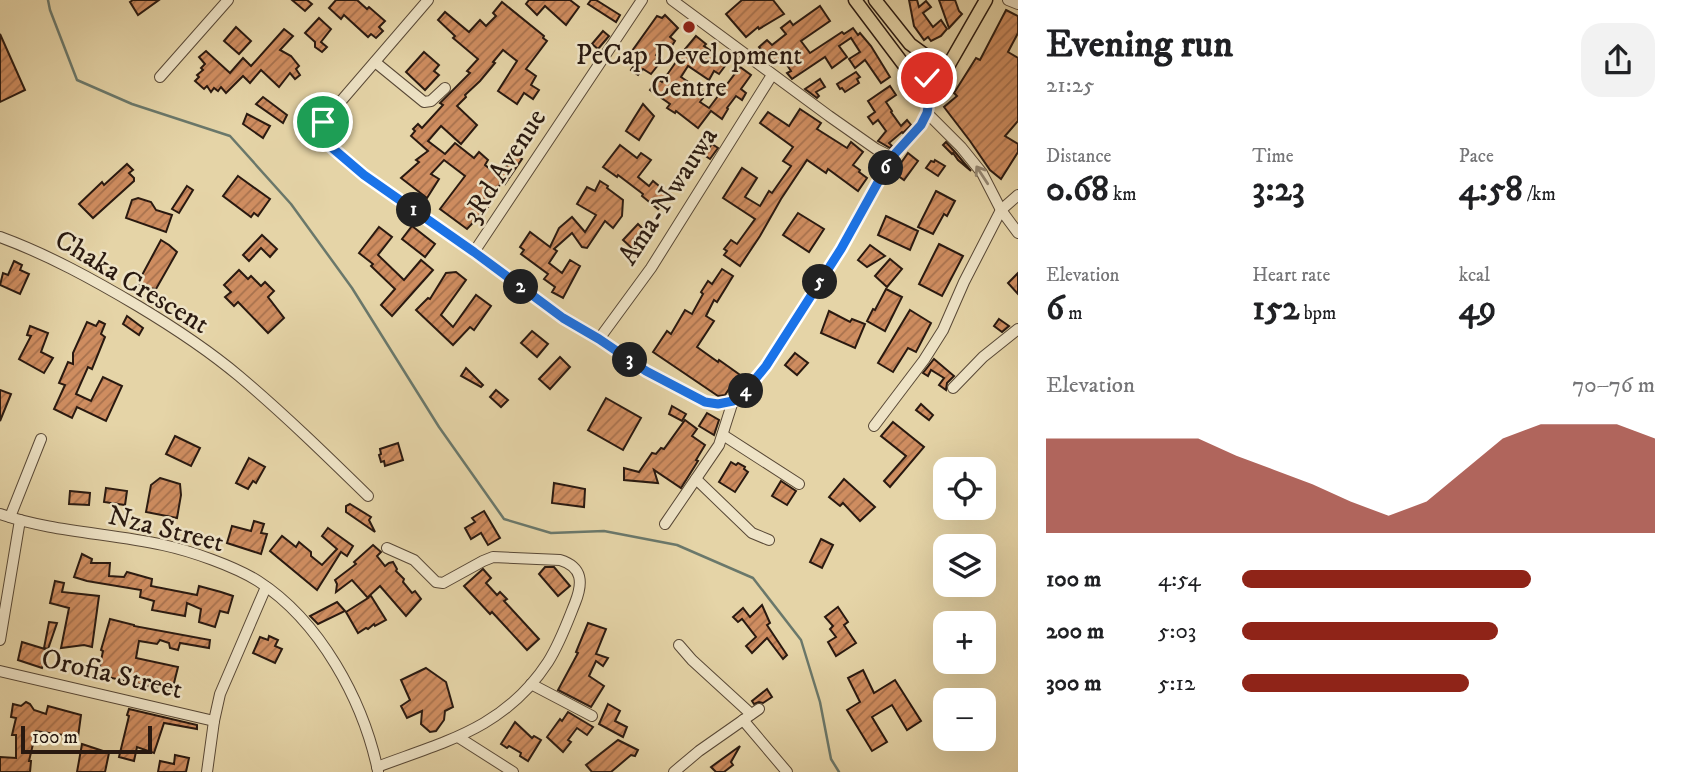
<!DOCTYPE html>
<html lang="en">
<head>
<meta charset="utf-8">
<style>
	body { margin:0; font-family:"IM FELL DW Pica",serif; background:#f2f2f2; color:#202124; height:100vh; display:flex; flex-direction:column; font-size:26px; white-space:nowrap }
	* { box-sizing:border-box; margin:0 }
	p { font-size:23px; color:#757577 }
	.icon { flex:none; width:38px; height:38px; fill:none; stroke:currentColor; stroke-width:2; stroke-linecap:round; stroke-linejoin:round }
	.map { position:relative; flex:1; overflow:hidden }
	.panel { display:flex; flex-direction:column; background:#fff; width:665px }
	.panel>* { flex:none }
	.controls { position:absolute; left:933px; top:457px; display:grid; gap:14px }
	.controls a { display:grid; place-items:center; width:63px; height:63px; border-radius:14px; background:#fff; box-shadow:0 7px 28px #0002; font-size:35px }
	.scale { position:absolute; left:21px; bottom:18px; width:131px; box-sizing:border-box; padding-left:7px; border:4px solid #291910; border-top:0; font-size:19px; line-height:24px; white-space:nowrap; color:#291910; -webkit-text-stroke:5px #eee3c6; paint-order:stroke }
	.pin { position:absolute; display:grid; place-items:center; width:60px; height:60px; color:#fff; margin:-30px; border:4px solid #fff; border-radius:50%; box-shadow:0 2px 7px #0007 }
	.km { position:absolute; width:35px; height:35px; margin:-18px; border-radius:50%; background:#222; color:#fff; font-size:19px; line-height:35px; text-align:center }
	.round { display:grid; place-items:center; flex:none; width:74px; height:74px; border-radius:21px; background:#f2f2f2 }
	.head { display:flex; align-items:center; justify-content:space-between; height:119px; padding:0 28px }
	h1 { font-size:38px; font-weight:700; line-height:52px }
	.stats { display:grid; grid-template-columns:repeat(3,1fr); gap:10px; height:119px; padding:7px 28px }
	.stats div { display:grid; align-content:center }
	.stats b { font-size:35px; font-weight:700 }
	.stats small { font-size:19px; font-weight:400 }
	.stats p { font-size:19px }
	.chart { height:196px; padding:14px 28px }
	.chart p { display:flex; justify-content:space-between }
	.chart svg { width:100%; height:126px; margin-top:7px; fill:#8f2418; opacity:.7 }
	ul { padding:0 28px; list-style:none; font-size:23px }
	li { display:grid; grid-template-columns:112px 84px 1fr; align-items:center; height:52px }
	li i { height:18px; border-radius:9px; background:#8f2418 }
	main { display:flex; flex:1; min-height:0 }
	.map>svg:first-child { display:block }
</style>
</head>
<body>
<main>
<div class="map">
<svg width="1018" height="772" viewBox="0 0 1018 772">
	<defs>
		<pattern id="building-hatch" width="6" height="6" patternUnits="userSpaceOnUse" patternTransform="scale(1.75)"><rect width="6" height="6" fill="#cf8d60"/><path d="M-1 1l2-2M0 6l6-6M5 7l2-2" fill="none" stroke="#a8724e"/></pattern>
	</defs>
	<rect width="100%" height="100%" fill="#e5d4a7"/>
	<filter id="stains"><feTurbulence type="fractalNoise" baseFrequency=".00286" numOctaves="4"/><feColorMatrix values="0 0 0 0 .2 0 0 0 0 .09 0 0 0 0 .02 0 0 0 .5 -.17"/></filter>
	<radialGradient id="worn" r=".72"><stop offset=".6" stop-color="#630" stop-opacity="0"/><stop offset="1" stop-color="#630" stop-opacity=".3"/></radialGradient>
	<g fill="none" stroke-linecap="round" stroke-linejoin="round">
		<path stroke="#6a786b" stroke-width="2.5" d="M48,0L50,10L77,80L132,104L230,136L291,204L352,288L439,427L504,519L551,533L604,531L677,545L753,578L801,640L820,702L831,759L839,772"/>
	</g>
	<g fill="url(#building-hatch)" stroke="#291910" stroke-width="2">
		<path d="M133,0H159L138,15L130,2Z"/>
		<path d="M292,0H307L312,4L305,11Z"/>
		<path d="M336,0H357L367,9L369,7L385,21L379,27L383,31L376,38L371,34L368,37L344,15L341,19L329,8Z"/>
		<path d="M529,0H570L579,7L566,25L545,6L537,15L526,4Z"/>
		<path d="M591,0H596L620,15L616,22L588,4Z"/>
		<path d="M742,0H773L784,14L759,29L758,27L746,37L726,14Z"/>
		<path d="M909,0H917L919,7L926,1L931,7L923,13L933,27L941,20L947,29L941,36L931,41L928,37L924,40L914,26Z"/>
		<path d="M939,0H955L959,11L962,14L949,28Z"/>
		<path d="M502,2L544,36L543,38L547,41L526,69L536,76L531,85L539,90L533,99L524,93L517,104L498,91L517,61L503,50L493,62L495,63L480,81L465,95L466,97L457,106L477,125L461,144L441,126L428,141L445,154L455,143L474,158L479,152L488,160L485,165L500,177L514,154L522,159L505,184L503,181L485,205L488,207L467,229L440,209L465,176L444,160L431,174L439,179L427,198L401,178L419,162L416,160L428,151L411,136L415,131L413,129L418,124L422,128L443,105L440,103L470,73L467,71L478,59L453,38L455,36L438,20L445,12L469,32L480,20L486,26L496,16L493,13Z"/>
		<path d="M820,6L830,21L801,41L810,53L842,32L844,34L853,28L858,35L860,33L871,46L890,77L881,83L865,60L855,68L849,59L860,52L851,38L839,46L847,57L832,68L825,57L792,79L787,73L791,71L783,59L775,65L759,47L767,40L772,45L786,34L781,28L790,21L793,25Z"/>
		<path d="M1006,10L1018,16V33L1008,52L1018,58V121L1005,136L1018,144V152L1001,179L990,170L970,141L944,107L957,96L954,93L976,58L980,60Z"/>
		<path d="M665,15L678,28L670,37L675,41L671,47L665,43L656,55L662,60L651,74L643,69L638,75L631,70L635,64L627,58L657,16L662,18Z"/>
		<path d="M319,18L331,29L321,42L327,47L322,52L315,47V42L305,33Z"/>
		<path d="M236,27L251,41L239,54L224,41Z"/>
		<path d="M284,29L293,36L280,50L291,56L299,66L296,69L300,75L295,79L290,73L279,87L261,70L250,83L243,76L226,93L221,87L218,91L214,88L211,92L207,86L204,89L195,81L199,77L197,75L203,70L201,68L205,64L199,57L206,51L230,73L243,58L251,66Z"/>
		<path d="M603,31L609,36L598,49L592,44Z"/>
		<path d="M0,34L25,90L0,102Z"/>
		<path d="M696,36L706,44L704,46L723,59L721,63L725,66L719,74L714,71L709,80L688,66L681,77L706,94L700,102L709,108L740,67L751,75L741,89L746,93L742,100L736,96L727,108L728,109L722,119L711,111L698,128L676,111L675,113L667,108L670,104L650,90L657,79L662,82L685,49Z"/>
		<path d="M424,52L439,65L434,71L439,75L425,90L406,72Z"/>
		<path d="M856,72L860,77L857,79L859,83L845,92L842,88L840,89L837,84Z"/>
		<path d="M820,79L825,87L816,92L819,96L817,98L805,89Z"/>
		<path d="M890,86L896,95L886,102L892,111L891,112L901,126L907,120L911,125L903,133L902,132L889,143L892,146L890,148L878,141L886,131L878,120L873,124L868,117L875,112L868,101Z"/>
		<path d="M263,97L287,115L283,123L256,104Z"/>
		<path d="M643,104L654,116L639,140L626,131Z"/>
		<path d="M800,109L821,123L817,129L847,148L851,142L863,152L853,165L860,170L859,172L867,178L858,191L828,169L826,173L807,160L781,199L760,236L740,266L724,255L727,251L724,249L731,240L737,244L755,219L723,198L742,168L757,178L745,197L760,206L769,191L772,193L791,166L783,161L793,147L760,123L768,112L789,126Z"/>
		<path d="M247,114L270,126L263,138L243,124Z"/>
		<path d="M946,142L955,152L971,171L958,160L953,153L952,154L943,145Z"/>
		<path d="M712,144L718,148L710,159L704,155Z"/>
		<path d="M620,145L637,158L641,153L651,160L638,177L649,186L653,181L670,195L658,209L642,196L643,194L618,175L617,177L603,167Z"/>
		<path d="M908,153L918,161L904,180L894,173Z"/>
		<path d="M935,160L945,166L938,176L926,168L931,161L934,162Z"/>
		<path d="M127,164L133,170L129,173L134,178V181L93,218L79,204L102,182L104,185Z"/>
		<path d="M238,176L270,199L258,216L254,213L251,217L223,196Z"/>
		<path d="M600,181L608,186L607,188L623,200L622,216L613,228L605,221L587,248L582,247L572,233L554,249L557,251L549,263L562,273L570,260L580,266L563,298L552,292L555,287L544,279L548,274L521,254L524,250L520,247L530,232L550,247L559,228L572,217L585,232L596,215L577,204L587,187L595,191Z"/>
		<path d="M187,186L193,190L179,213L172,209Z"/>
		<path d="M936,191L955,201L947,216L944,214L933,234L918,227Z"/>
		<path d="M138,198L151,202L156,210L172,215L166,232L126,218L132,200Z"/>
		<path d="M798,213L824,229L809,252L783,235Z"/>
		<path d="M886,216L918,231L910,250L878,235Z"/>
		<path d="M638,224L649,235L634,250L623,240Z"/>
		<path d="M412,226L435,244L425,257L402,239Z"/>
		<path d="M379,227L392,237L378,255L404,280L421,260L433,270L392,316L381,305L395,289L371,266L373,264L359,253Z"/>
		<path d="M262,235L277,249L270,257L261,248L249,261L243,255Z"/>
		<path d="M161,240L169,245L177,252L156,289L145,288L139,285L143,278L141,277Z"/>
		<path d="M939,244L963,256L942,296L919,284Z"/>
		<path d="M870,245L885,256L867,267L858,260Z"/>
		<path d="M890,259L902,269L887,287L875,276Z"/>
		<path d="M14,261L22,265L20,270L29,274L20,294L0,285L3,273L8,275Z"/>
		<path d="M722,269L733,276L717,302L714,300L706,316L714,321L697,347L718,362L719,360L743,377L737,386L733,383L725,395L718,396L653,352L667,331L671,334L685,310L692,314L703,294L701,292L708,281L712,284Z"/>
		<path d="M239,270L248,279L251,276L261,286L265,282L274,291L268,297L284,318L268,333L238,302L234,306L225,297L231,292L224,285Z"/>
		<path d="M456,272L466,280L441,315L453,327L476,295L491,306L474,330L470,327L453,345L416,310L428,298L430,299L446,273Z"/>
		<path d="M1018,273V294L1008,283Z"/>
		<path d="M886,289L902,297L885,331L867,321L873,309L875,310Z"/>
		<path d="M910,310L931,323L916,352L908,348L893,372L878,363Z"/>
		<path d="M829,311L850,322L852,319L865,324L855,348L821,333Z"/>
		<path d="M127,316L143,328L139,335L123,324Z"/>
		<path d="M999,319L1009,326L1002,332L994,326Z"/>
		<path d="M99,321L105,324L101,334L105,337L92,369L88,367L76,394L91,401L103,377L122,386L106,421L77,407L72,418L54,409L65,385L59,383L68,362L73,364V353L87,322L96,326Z"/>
		<path d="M30,326L48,333L41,352L53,358L44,373L19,359L31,336L27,335Z"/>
		<path d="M532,331L548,344L537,357L521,343Z"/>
		<path d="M795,353L808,363L797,375L785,365Z"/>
		<path d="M560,357L570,367L550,389L539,379Z"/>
		<path d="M934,359L954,376L947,383L946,390L939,385L944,378L931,370L928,376L923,373Z"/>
		<path d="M466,368L483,385L481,387L461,376Z"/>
		<path d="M0,390L11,394L0,421Z"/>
		<path d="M496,390L508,400L501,407L490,397Z"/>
		<path d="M606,398L641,418L623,450L588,430Z"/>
		<path d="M921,404L933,415L929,420L916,410Z"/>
		<path d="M672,406L686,414L682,421L669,414Z"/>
		<path d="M707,413L719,420L714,435L699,426Z"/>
		<path d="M685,420L697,429L692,436L705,445L696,460L698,461L681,488L654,470L658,483L624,480V468L639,472L652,453L656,454L661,448L664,449Z"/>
		<path d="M893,422L924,447L890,487L884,481L906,456L881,436Z"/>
		<path d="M175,436L200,448L191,466L166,454Z"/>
		<path d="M398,443L403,460L385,466L384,461L381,462L379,455L381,454L380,449Z"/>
		<path d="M249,458L265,467L256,483L253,481L248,489L236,483Z"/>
		<path d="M731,462L736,465L738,463L745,467L744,469L748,472L735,492L719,482Z"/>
		<path d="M160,478L180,484L181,495L177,518L146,512L151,485Z"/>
		<path d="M844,479L875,507L860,521L843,503L840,506L829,497Z"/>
		<path d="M781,481L796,491L787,505L772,496Z"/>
		<path d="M554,483L585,489L584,507L552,503Z"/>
		<path d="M106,488L127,491L125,505L104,502Z"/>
		<path d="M70,491L90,493L89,505L69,504Z"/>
		<path d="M350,504L371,517L369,520L375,532L346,512V506Z"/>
		<path d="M484,511L500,538L488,545L481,533L471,539L465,528L475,522L472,518Z"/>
		<path d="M254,521L264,524L261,533L267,534L261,554L227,543L232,526L251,531Z"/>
		<path d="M328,528L353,546L347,556L341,552L317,590L270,551L282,536L296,547L299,542L311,552V556L322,565L337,549L322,536Z"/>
		<path d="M821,539L833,545L822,568L810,562Z"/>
		<path d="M373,545L381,552L377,556L385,566L389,563L393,562L397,569L396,571L404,579L403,582L412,593L415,591L421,599L406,616L380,586L368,597L371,596L386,620L375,626L374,624L368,629L366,628L358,633L346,612L368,598L352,580L336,592L337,584L335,580L356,564L354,562Z"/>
		<path d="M82,554L92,559L91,563H110L109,576L124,577L127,572L152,579L151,586L197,595L199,586L221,592L233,596L228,613L220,611L215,627L199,622L201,609L187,603L185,616L152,610L154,601L140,597L141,590L87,581L74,577Z"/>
		<path d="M545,567H554L570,586L558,596L539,574Z"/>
		<path d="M483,569L491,578L486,583L497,595L500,592L507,599L504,601L539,639L527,650L492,612L490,614L464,586Z"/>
		<path d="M55,581L64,583L62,592L99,596L92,647L84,645L61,648L69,608L50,603Z"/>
		<path d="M337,602L345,611L318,624L310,616Z"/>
		<path d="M762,605L770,623L767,625L787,655L783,659L767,638L752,653L746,646L756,637L742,619L738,622L733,617L743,608L750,617Z"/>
		<path d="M838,607L848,622L844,625L856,643L836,656L828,642L836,637L830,629L833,626L825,617Z"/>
		<path d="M110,619L134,625V626L210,640L209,648L180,643L178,650L170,648L169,643L160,640L157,644L139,641L136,658L178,667L172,691L98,675L103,651L101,650Z"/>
		<path d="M49,622L57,623L48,649L44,648Z"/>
		<path d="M588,623L606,629L596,654L608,658L603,666L596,661L589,676L604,686L591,707L558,690L578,653L576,652Z"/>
		<path d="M269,636L278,640L275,646L282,649L275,663L253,653L260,637L268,640Z"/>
		<path d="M22,642L48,650L42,668L18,660Z"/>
		<path d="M426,668L446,682L453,707L445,711L444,720L436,731L430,732L421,724L422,711L407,718L401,706L410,700L401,680Z"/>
		<path d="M863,670L874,693L895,680L921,721L907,730L892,705L872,717L887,742L872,751L847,710L860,702L848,678Z"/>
		<path d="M767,689L772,697L763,703L759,702L754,704L752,701Z"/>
		<path d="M26,702L30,704L34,710L46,714L48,706L81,715L78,737L36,731L29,761H31L30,772H0V757L16,758V735H12L16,718L11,717L13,704L21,706Z"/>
		<path d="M608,704L620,711L615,721L627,727L623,737L599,724Z"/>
		<path d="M129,709L197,725V729L164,723L154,753L137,747L134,761L119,757L129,716L127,715Z"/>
		<path d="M568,712L593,727L587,735L577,728L568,740L571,742L563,752L547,737L560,719L562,721Z"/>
		<path d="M515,722L532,738L534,736L541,740L528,761L520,756L521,753L509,746L507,748L501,744Z"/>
		<path d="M618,740L638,750L635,756L631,755L611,772H592L586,765Z"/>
		<path d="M82,744L109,753L105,772H77Z"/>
		<path d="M740,746L731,762L733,765L724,772H716L711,767Z"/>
		<path d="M175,755L189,758L186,772H158L160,761L174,764Z"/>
	</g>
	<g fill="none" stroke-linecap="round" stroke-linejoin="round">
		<g stroke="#584836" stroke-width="12">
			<g id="minor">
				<path d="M428,0L323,122L325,136L330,146L364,175L474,252L563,318L599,339L646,371L705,402L718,404L733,401L742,395L766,366L841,249L892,157L921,125L927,113L932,82"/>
				<path d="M672,0L829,116L876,149L892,157"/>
				<path d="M1008,0L1018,4"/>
				<path d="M375,62L424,102L431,101L445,88"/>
				<path d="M160,77L228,0"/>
				<path d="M927,113L961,147L982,173L1001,210L1018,233"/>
				<path d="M0,237C49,255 94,280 138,306C173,327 208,350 239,376C284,414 326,455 368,496"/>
				<path d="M474,252L642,0"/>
				<path d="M599,339L651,268L772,75"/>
				<path d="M953,388L983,357L1018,329"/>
				<path d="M874,426L924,360L943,330L964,282L1001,210L1018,195"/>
				<path d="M723,435L799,484"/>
				<path d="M696,479L752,533L769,540"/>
				<path d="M0,514C52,532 109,533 163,545C191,551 234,566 258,581C320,621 363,700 378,771"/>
				<path d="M10,517L41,439"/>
				<path d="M665,524L719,445L733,401"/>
				<path d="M0,640L20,520"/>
				<path d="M679,645L692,660L751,714"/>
				<path d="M0,671L214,721"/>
				<path d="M531,684L592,716"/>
				<path d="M743,720L787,772"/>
				<path d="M458,737L513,772"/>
				<path d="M377,767C446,741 505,728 548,662C560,643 567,623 575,603C583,583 583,567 560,560L493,557L483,561L443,583L436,582L414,560L387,548"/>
				<path d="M207,772L214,721L220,694L266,587"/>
				<path d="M674,772L699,751L759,709"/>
			</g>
		</g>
		<g stroke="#291910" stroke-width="15">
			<g id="major">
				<path d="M855,0L913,77L927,78"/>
				<path d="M875,0L910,44L932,60"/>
				<circle cx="936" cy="71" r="11"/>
				<path d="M947,68L986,0"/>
			</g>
		</g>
		<use href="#minor" stroke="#eee3c6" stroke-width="10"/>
		<use href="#major" stroke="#e5d4a7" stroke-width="12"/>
	</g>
	<defs><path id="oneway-shaft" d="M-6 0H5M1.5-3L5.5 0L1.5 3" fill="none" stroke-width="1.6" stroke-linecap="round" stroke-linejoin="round" transform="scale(1.75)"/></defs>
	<use stroke="#958874" href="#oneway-shaft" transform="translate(982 175) rotate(-123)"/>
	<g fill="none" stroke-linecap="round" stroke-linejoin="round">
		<g stroke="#fff" stroke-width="14">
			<path id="route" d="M323,122L324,136L330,146L364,175L474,252L563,318L599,339L646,371L705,402L718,404L733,401L742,395L766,366L841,249L892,157L921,125L927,113L932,82L927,78"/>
		</g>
		<use href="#route" stroke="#1a73e8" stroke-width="9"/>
	</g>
	<circle fill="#8f2418" stroke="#eee3c6" stroke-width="2.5" cx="689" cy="27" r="7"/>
	<g text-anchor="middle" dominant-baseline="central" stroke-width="5" stroke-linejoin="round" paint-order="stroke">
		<g font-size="28" fill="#291910" stroke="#eee3c6">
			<text x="689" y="55">PeCap Development<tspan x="689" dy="32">Centre</tspan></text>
		</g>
		<g font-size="28" fill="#291910" stroke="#eee3c6">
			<text transform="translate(504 166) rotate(-57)">3Rd Avenue</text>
			<text transform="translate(668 196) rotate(-57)">Ama-Nwauwa</text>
			<text transform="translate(132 282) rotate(31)">Chaka Crescent</text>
			<text transform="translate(166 529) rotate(14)">Nza Street</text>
			<text transform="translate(112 674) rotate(13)">Orofia Street</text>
		</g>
	</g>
	<rect width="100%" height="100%" filter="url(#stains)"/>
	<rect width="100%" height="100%" fill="url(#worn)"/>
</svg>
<div class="controls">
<a><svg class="icon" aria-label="locate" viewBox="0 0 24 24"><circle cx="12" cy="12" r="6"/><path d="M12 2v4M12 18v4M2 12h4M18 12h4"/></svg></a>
<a><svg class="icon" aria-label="layers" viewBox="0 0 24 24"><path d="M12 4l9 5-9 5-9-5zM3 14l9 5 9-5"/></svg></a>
<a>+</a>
<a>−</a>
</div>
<div class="scale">100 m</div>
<div class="pin" style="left:323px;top:122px;background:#1e9e55"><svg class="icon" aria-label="arrive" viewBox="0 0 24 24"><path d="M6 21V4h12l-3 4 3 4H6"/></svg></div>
<div class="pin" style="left:927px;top:78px;background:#d93025"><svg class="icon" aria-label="check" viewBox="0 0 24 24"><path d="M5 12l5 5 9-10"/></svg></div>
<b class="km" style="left:414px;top:210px">1</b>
<b class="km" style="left:521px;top:287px">2</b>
<b class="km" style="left:630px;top:360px">3</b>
<b class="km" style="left:746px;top:391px">4</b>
<b class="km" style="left:820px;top:282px">5</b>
<b class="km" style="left:886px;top:168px">6</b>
</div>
<section class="panel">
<div class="head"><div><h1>Evening run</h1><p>21:25</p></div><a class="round"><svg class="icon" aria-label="share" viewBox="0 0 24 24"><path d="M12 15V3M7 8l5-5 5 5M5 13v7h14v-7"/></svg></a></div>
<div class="stats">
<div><p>Distance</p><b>0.68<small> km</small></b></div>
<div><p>Time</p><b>3:23</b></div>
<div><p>Pace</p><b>4:58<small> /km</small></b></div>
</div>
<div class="stats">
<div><p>Elevation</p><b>6<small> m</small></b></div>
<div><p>Heart rate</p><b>152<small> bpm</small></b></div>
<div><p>kcal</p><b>49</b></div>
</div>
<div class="chart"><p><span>Elevation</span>70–76 m</p>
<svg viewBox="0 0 160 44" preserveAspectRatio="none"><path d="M0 44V11L10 11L20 11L30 11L40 11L50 17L60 22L70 27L80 33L90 38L100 33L110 22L120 11L130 6L140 6L150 6L160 11V44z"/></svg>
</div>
<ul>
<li><b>100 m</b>4:54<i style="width:70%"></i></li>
<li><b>200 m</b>5:03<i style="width:62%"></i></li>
<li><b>300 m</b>5:12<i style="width:55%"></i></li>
</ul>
</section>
</main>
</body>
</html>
